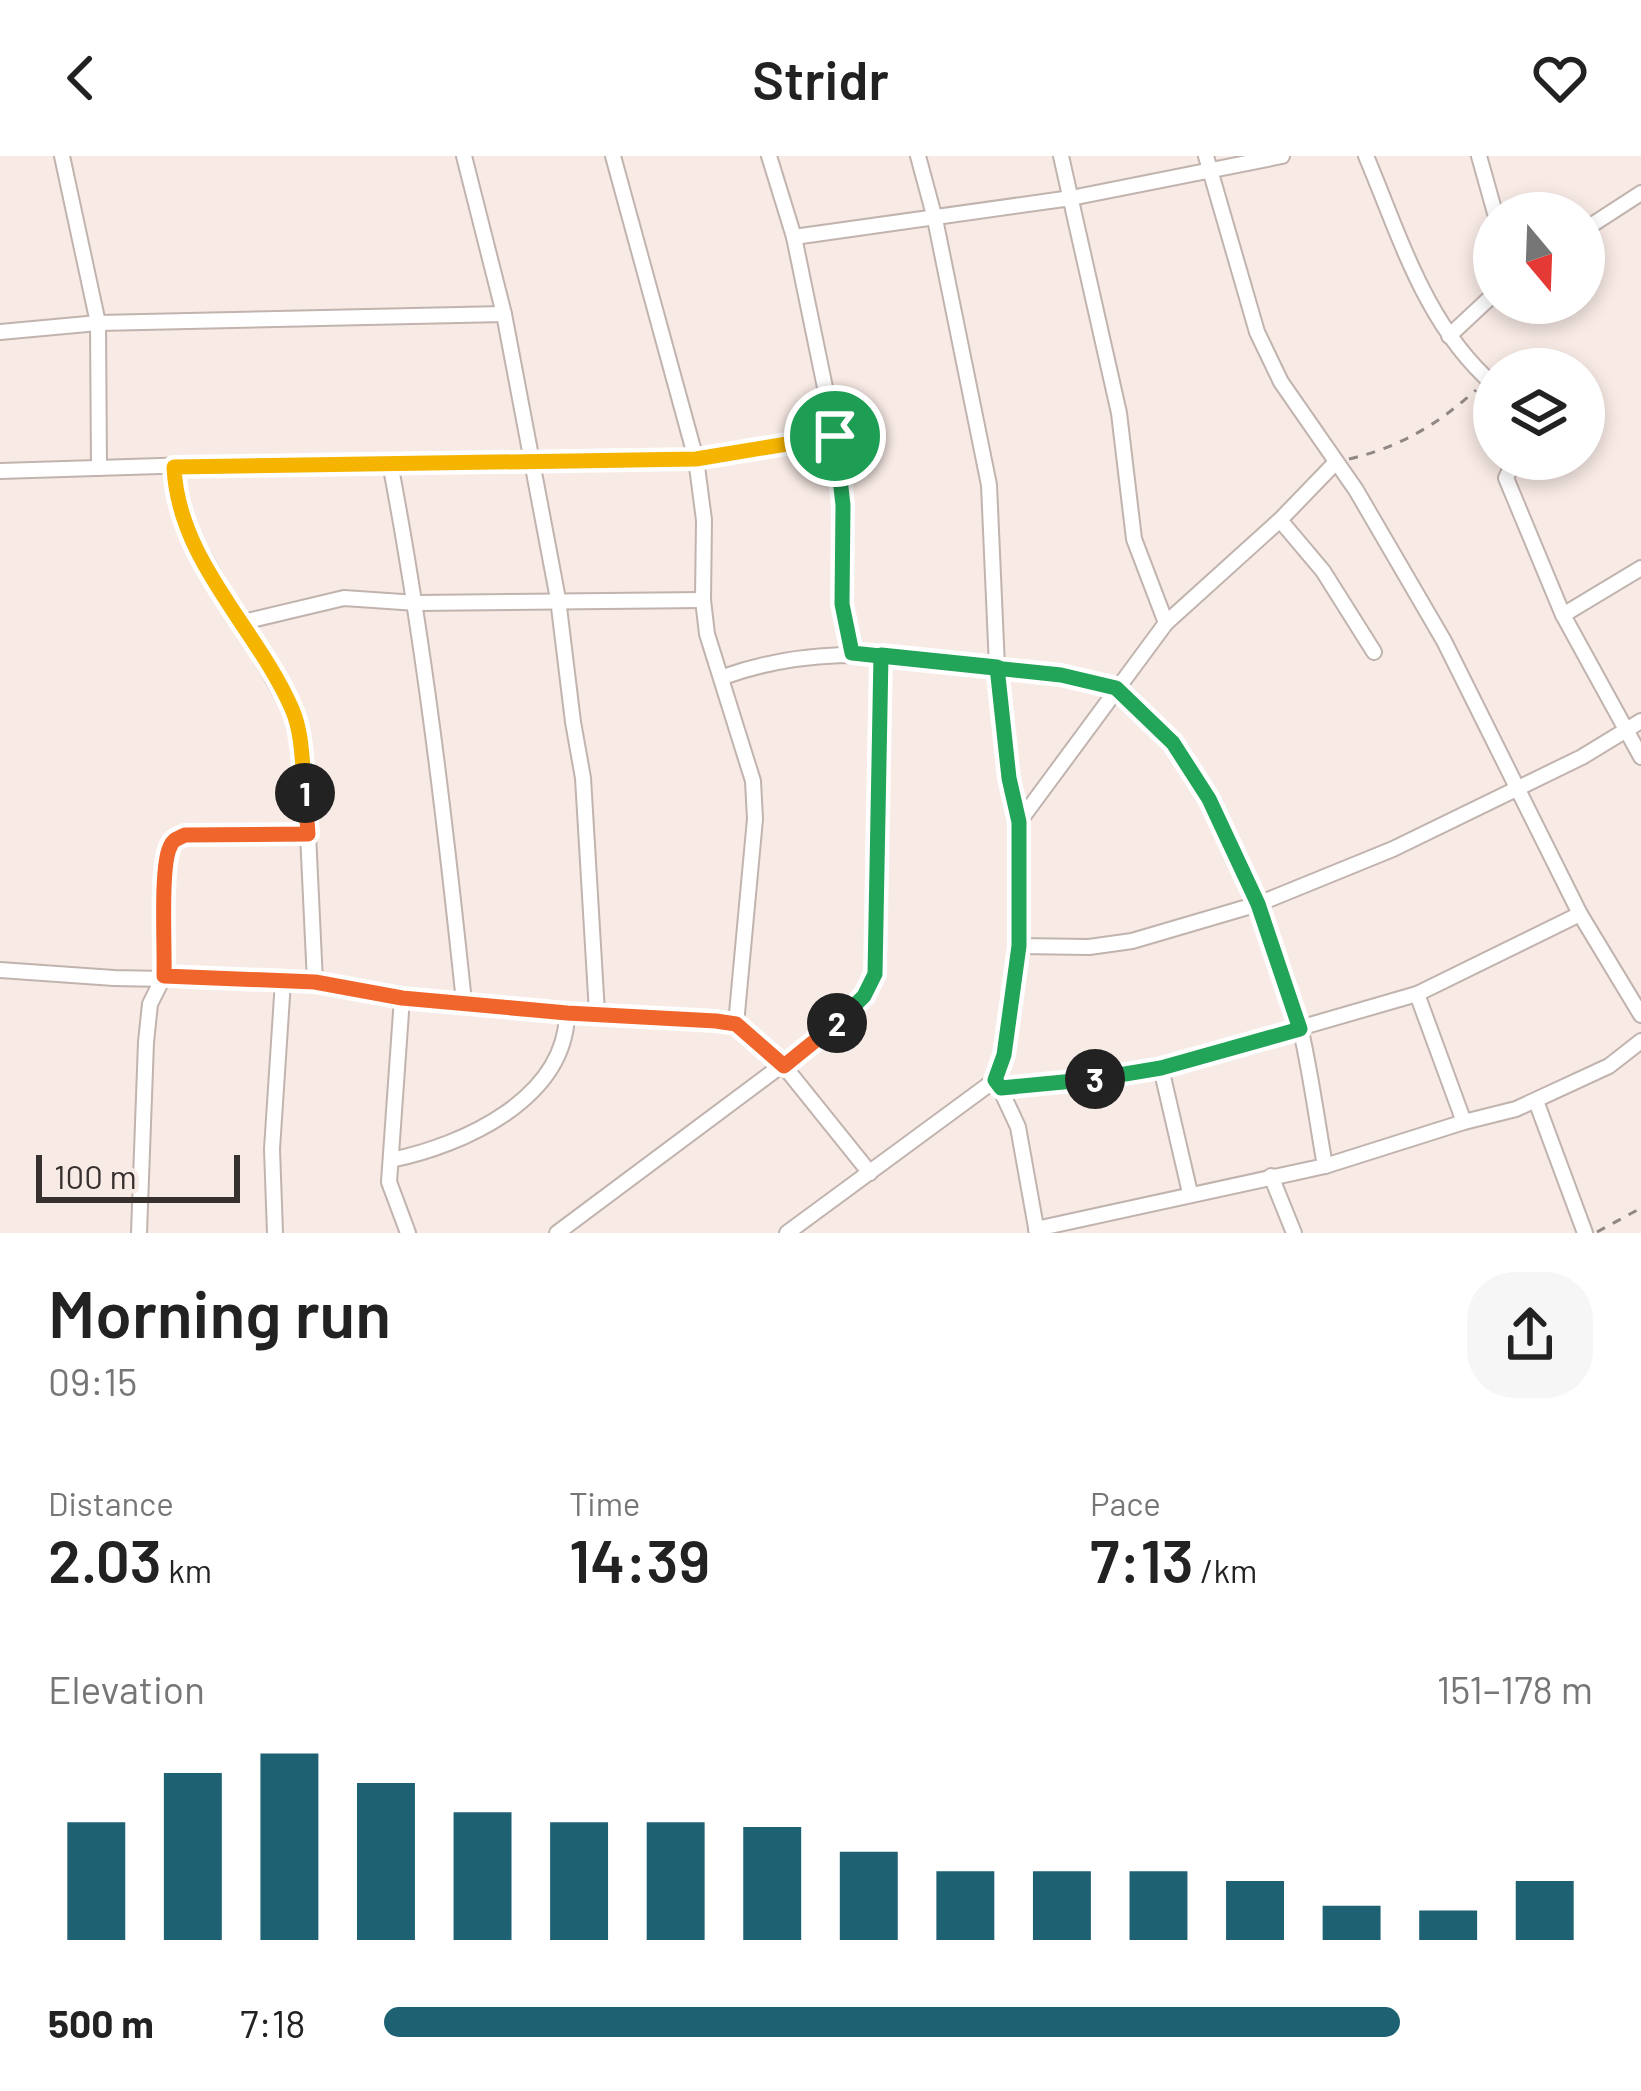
<!DOCTYPE html>
<html lang="en">
<head>
<meta charset="utf-8">
<style>
	body { margin:0; font-family:Barlow,sans-serif; background:#f6f6f6; color:#222; height:100vh; display:flex; flex-direction:column; font-size:45px; white-space:nowrap }
	* { box-sizing:border-box; margin:0 }
	p { font-size:39px; color:#767676 }
	.icon { flex:none; width:66px; height:66px; fill:none; stroke:currentColor; stroke-width:2; stroke-linecap:round; stroke-linejoin:round }
	.map { position:relative; height:1077px; overflow:hidden }
	.sheet { display:flex; flex-direction:column; background:#fff; flex:1 }
	.sheet>* { flex:none }
	.needle { width:78px; rotate:161deg }
	.buttons { position:absolute; left:1473px; top:36px; display:grid; gap:24px }
	.buttons a { display:grid; place-items:center; width:132px; height:132px; border-radius:50%; background:#fff; box-shadow:0 6px 18px #0003; font-size:60px }
	.scale { position:absolute; left:36px; bottom:30px; width:204px; box-sizing:border-box; padding-left:12px; border:6px solid #36302f; border-top:0; font-size:33px; line-height:42px; white-space:nowrap; color:#36302f; -webkit-text-stroke:9px #f8eae5; paint-order:stroke }
	.pin { position:absolute; display:grid; place-items:center; width:102px; height:102px; color:#fff; margin:-51px; border:6px solid #fff; border-radius:50%; box-shadow:0 3px 12px #0007 }
	.km { position:absolute; width:60px; height:60px; margin:-30px; border-radius:50%; background:#222; color:#fff; font-size:33px; line-height:60px; text-align:center }
	.round { display:grid; place-items:center; flex:none; width:126px; height:126px; border-radius:48px; background:#f6f6f6 }
	.head { display:flex; align-items:center; justify-content:space-between; height:204px; padding:0 48px }
	h1 { font-size:66px; font-weight:600; line-height:90px }
	.figures { display:grid; grid-template-columns:repeat(3,1fr); gap:18px; height:204px; padding:12px 48px }
	.figures div { display:grid; align-content:center }
	.figures b { font-size:60px; font-weight:600 }
	.figures small { font-size:33px; font-weight:400 }
	.figures p { font-size:33px }
	.chart { height:336px; padding:24px 48px }
	.chart p { display:flex; justify-content:space-between }
	.chart svg { width:100%; height:216px; margin-top:12px; stroke:#1d6173; stroke-width:6 }
	ul { padding:0 48px; list-style:none; font-size:39px }
	li { display:grid; grid-template-columns:192px 144px 1fr; align-items:center; height:90px }
	li i { height:30px; border-radius:15px; background:#1d6173 }
	header { display:flex; justify-content:space-between; align-items:center; height:156px; padding:0 48px; background:#fff; font-size:54px; font-weight:600 }
	.map>svg:first-child { display:block }
</style>
</head>
<body>
<header><svg class="icon" aria-label="back" viewBox="0 0 24 24"><path d="M15 5l-7 7 7 7"/></svg>Stridr<svg class="icon" aria-label="heart" viewBox="0 0 24 24"><path d="M12 20l-8-8c-3-5 5-10 8-4 3-6 11-1 8 4z"/></svg></header>
<div class="map">
<svg width="1641" height="1077" viewBox="0 0 1641 1077">
	<rect width="100%" height="100%" fill="#f8eae5"/>
	<g fill="none" stroke-linecap="round" stroke-linejoin="round">
		<g stroke="#c1b3ae" stroke-width="18">
			<g id="minor">
				<path d="M62,0L98,167L99,312"/>
				<path d="M464,0L504,158L558,443L573,566L583,622L597,857"/>
				<path d="M613,0L696,303L704,364L703,444L707,478L753,625L755,663L736,868"/>
				<path d="M769,0L794,81L835,280L843,349L842,448L852,497"/>
				<path d="M918,0L935,63L989,329L997,511L1009,621L1019,666"/>
				<path d="M1061,0L1119,257L1134,383L1166,467"/>
				<path d="M1206,0L1257,176L1281,226L1356,334L1444,485L1580,758L1641,859"/>
				<path d="M1366,0C1400,80 1425,169 1494,229"/>
				<path d="M1479,0L1495,57"/>
				<path d="M1584,74L1641,37"/>
				<path d="M794,81L1071,42L1282,0"/>
				<path d="M0,176L98,167L504,158"/>
				<path d="M1449,180L1494,138"/>
				<path d="M1515,303L1506,322L1563,459L1641,601"/>
				<path d="M390,307C424,485 445,665 464,846"/>
				<path d="M174,311L184,366L297,565L308,678L315,826"/>
				<path d="M0,315L259,307L696,303L835,280"/>
				<path d="M1280,364L1323,415L1374,496"/>
				<path d="M1563,459L1641,412"/>
				<path d="M239,467L344,442L417,447L703,444"/>
				<path d="M723,521C800,493 876,496 957,506C992,510 1092,517 1118,534C1200,587 1279,782 1301,875C1311,919 1317,965 1325,1010"/>
				<path d="M1019,790L1089,791L1132,785L1258,748L1393,693L1582,601L1641,565"/>
				<path d="M0,814L114,822L315,826L402,842L736,868L784,910L870,1017"/>
				<path d="M1417,838L1464,966"/>
				<path d="M402,842L389,1026L408,1077"/>
				<path d="M1161,912L1190,1037"/>
				<path d="M998,928L1018,971L1037,1077"/>
				<path d="M1001,933L1161,912L1417,838L1580,758"/>
				<path d="M1536,945L1585,1077"/>
				<path d="M391,1004C464,989 565,943 567,858"/>
				<path d="M1271,1020L1294,1077"/>
				<path d="M1036,1073L1325,1010L1464,966L1516,953L1609,910L1641,885"/>
				<path d="M139,1077L146,886L150,848L164,820L168,693L185,679L308,678"/>
				<path d="M275,1077L272,993L283,825"/>
				<path d="M557,1077L829,874L864,840L875,818L877,791L881,499"/>
				<path d="M787,1077L995,924L1004,899L1019,790V666L1166,467L1280,364L1336,306"/>
			</g>
		</g>
		<g stroke="#918784" stroke-width="3" stroke-dasharray="9 9" stroke-linecap="butt">
			<path d="M1349,303C1400,291 1437,269 1476,234"/>
			<path d="M1597,1076L1641,1052"/>
		</g>
		<use href="#minor" stroke="#fff" stroke-width="14"/>
	</g>
	<g fill="none" stroke-linecap="round" stroke-linejoin="round">
		<g stroke="#fff" stroke-width="24">
			<path id="split-1" d="M305,637C302,610 303,578 292,553C257,472 178,405 174,311L696,303L835,280"/>
		</g>
		<g stroke="#fff" stroke-width="24">
			<path id="split-2" d="M305,637L308,678L185,679C177,683 173,683 170,691C160,711 165,793 164,820L315,826L402,842L567,857L716,865L736,868L784,910L837,867"/>
		</g>
		<g stroke="#fff" stroke-width="24">
			<path id="split-3" d="M837,867L864,840L875,818L881,499L997,511L1009,622L1019,666V790L1004,899L995,924L1001,932L1095,923"/>
		</g>
		<g stroke="#fff" stroke-width="24">
			<path id="split-4" d="M835,280L843,349L842,448L852,497L1061,519L1116,532L1173,587L1209,643L1258,748L1300,873L1161,912L1095,923"/>
		</g>
		<use href="#split-1" stroke="#f5b400" stroke-width="15"/>
		<use href="#split-2" stroke="#f0652b" stroke-width="15"/>
		<use href="#split-3" stroke="#22a559" stroke-width="15"/>
		<use href="#split-4" stroke="#22a559" stroke-width="15"/>
	</g>
</svg>
<div class="buttons">
<a><svg class="needle" viewBox="-14 -14 28 28"><path d="M0-13l5 13h-10z" fill="#e53935"/><path d="M0 13l5-13h-10z" fill="#767676"/></svg></a>
<a><svg class="icon" aria-label="layers" viewBox="0 0 24 24"><path d="M12 4l9 5-9 5-9-5zM3 14l9 5 9-5"/></svg></a>
</div>
<div class="scale">100 m</div>
<div class="pin" style="left:835px;top:280px;background:#1e9e55"><svg class="icon" aria-label="arrive" viewBox="0 0 24 24"><path d="M6 21V4h12l-3 4 3 4H6"/></svg></div>
<b class="km" style="left:305px;top:637px">1</b>
<b class="km" style="left:837px;top:867px">2</b>
<b class="km" style="left:1095px;top:923px">3</b>
</div>
<section class="sheet">
<div class="head"><div><h1>Morning run</h1><p>09:15</p></div><a class="round"><svg class="icon" aria-label="share" viewBox="0 0 24 24"><path d="M12 15V3M7 8l5-5 5 5M5 13v7h14v-7"/></svg></a></div>
<div class="figures">
<div><p>Distance</p><b>2.03<small> km</small></b></div>
<div><p>Time</p><b>14:39</b></div>
<div><p>Pace</p><b>7:13<small> /km</small></b></div>
</div>
<div class="chart"><p><span>Elevation</span>151–178 m</p>
<svg viewBox="0 0 160 44" preserveAspectRatio="none"><path d="M5 44V20M15 44V10M25 44V6M35 44V12M45 44V18M55 44V20M65 44V20M75 44V21M85 44V26M95 44V30M105 44V30M115 44V30M125 44V32M135 44V37M145 44V38M155 44V32"/></svg>
</div>
<ul>
<li><b>500 m</b>7:18<i style="width:84%"></i></li>
</ul>
</section>
</body>
</html>
